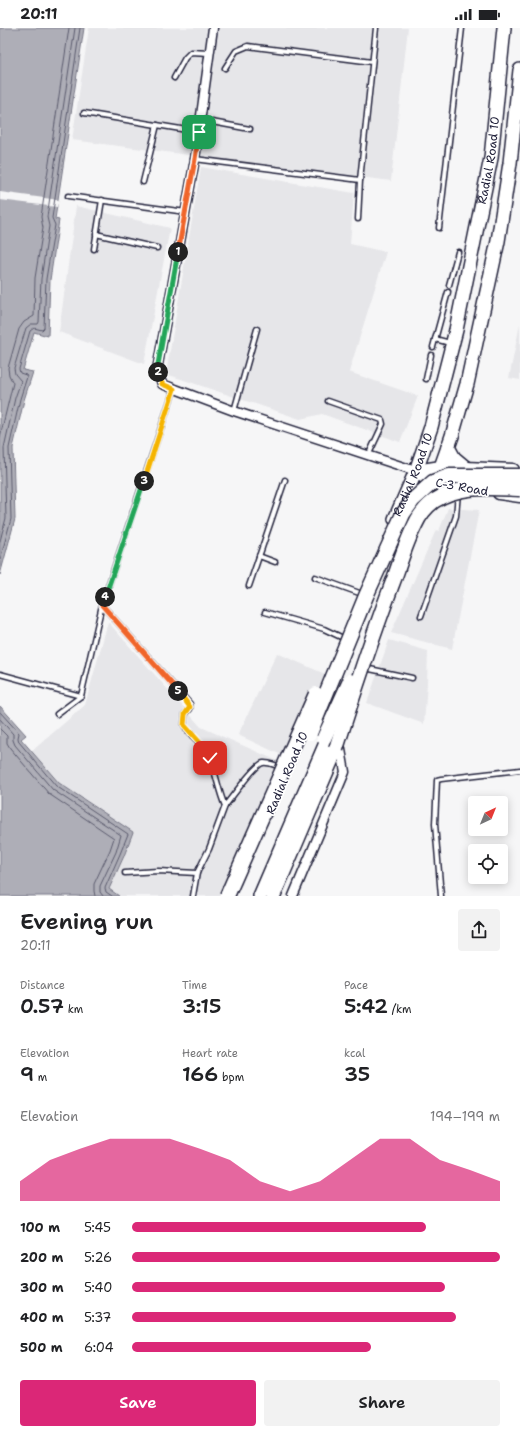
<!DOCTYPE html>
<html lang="en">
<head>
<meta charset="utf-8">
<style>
	body { margin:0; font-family:"Shantell Sans",sans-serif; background:#f2f2f2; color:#202124; height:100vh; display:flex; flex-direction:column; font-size:15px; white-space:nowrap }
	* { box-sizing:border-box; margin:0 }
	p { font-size:13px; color:#757577 }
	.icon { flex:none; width:22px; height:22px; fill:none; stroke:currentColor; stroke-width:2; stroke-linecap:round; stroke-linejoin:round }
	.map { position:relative; height:868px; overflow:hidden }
	.sheet { display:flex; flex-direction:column; background:#fff; flex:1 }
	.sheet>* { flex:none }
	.needle { width:26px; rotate:43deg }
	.buttons { position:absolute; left:468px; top:768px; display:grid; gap:8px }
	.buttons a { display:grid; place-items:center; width:40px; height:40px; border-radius:4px; background:#fff; box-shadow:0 2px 10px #0003; font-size:20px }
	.pin { position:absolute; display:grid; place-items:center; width:34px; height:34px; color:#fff; margin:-17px; border-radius:8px; box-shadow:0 2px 6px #0006 }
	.km { position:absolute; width:20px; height:20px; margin:-10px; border-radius:50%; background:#222; color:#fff; font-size:11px; line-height:20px; text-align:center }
	.round { display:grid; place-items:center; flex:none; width:42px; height:42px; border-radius:4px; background:#f2f2f2 }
	.head { display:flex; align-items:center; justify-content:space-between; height:68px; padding:0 20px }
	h1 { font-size:22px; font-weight:600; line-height:30px }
	.figures { display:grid; grid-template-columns:repeat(3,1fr); gap:6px; height:68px; padding:4px 20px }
	.figures div { display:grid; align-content:center }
	.figures b { font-size:20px; font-weight:600 }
	.figures small { font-size:11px; font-weight:400 }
	.figures p { font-size:11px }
	.chart { height:112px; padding:8px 20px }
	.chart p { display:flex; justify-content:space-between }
	.chart svg { width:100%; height:72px; margin-top:4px; fill:#db2777; opacity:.7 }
	.cta { display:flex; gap:8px; margin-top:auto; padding:8px 20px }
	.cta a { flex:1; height:46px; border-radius:4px; background:#db2777; color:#fff; font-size:16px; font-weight:600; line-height:46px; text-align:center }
	.cta a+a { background:#f2f2f2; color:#202124 }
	ul { padding:0 20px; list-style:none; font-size:13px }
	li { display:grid; grid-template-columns:64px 48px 1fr; align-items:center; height:30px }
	li i { height:10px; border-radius:5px; background:#db2777 }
	.status { display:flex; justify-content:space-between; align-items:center; height:28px; padding:0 20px; background:#fff; direction:ltr }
	.status svg { height:11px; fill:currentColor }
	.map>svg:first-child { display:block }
</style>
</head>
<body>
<div class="status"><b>20:11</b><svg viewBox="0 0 49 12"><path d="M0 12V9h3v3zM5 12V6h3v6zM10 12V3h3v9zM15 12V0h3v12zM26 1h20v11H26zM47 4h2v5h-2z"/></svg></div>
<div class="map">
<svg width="520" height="868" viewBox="0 0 520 868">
	<rect width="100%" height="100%" fill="#f6f6f7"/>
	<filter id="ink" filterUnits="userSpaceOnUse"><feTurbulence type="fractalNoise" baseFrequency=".025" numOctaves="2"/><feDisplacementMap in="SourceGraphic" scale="8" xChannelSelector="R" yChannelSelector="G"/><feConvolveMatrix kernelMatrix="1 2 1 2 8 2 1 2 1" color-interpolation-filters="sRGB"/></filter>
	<g filter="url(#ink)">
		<g fill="#e6e6e9">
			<path d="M89,0H408L391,153L72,112Z"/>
			<path d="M201,139L354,165L350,216L386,224L349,344L418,368L400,414L322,386L300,391L166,346Z"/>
			<path d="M76,178L170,200L144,336L59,304Z"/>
			<path d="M520,296V352L509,350Z"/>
			<path d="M448,480L479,482L452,621L391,605L436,502L439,503Z"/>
			<path d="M108,594L201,699L280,734L219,868H119L109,861L124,828L133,804L59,755L32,723L85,677Z"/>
			<path d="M389,612L428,623L427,655L424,696L367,675Z"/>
			<path d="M277,625L325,646L288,730L238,707Z"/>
		</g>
		<g fill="#aeaeb7" stroke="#767685">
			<path d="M0,0H84L55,191L59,192L50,252L48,308L34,304L23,342L33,344L24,372L13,420L15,491L0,547Z"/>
			<path d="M0,678L26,707L21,711L59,755L133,804L124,828L109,861L119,868H0Z"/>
		</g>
		<path fill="#f6f6f7" d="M0,164L59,172L57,179L0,172Z"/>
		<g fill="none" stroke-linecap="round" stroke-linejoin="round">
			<g stroke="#5a5a6d" stroke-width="1">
				<path d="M0,409L13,355L9,347L8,340L19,301L24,294L34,288L35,250L43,200L41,189L69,0"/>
				<path d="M0,513L6,490L4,420L15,370L21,353L15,346L14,340L26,300L31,296H38L39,294L41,251L49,198L47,189L75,0"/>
				<path d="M0,532L11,491L9,420L20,371L27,349L26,347L20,345L19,341L30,303L34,300L42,302L44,300L46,251L55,197L52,190L80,0"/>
				<path d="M0,684L19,705L18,710L19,714L56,758L128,806L120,826L105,860L106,864L112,868"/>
				<path d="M0,691L13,706V712L15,717L53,762L121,807L116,824L100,858V864L103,868"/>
				<path d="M0,701L7,708V715L10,720L49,766L114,810L110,822L94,856V863L95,868"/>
			</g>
			<g stroke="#22223b" stroke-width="7">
				<g id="service">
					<path d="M225,40L236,23L248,18L372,34"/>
					<path d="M174,50L185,30L191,24L209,25"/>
					<path d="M84,85L199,104"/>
					<path d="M201,92L250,101"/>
					<path d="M195,131L360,152"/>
					<path d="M143,154L157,97"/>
					<path d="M68,168L186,184"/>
					<path d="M358,191L360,152L376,0"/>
					<path d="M439,200L462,0"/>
					<path d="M96,206L157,220"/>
					<path d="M94,221L102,172"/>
					<path d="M449,257L458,224"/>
					<path d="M435,311L450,315"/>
					<path d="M433,319L448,264"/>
					<path d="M426,351L431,327"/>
					<path d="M328,373L382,392L383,396L368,428"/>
					<path d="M234,383L257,301"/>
					<path d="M259,528L275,534"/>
					<path d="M315,549L362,566"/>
					<path d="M249,558L285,452"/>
					<path d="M102,577L174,361"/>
					<path d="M265,584L324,601L343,610"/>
					<path d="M421,588L456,488L458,465"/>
					<path d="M365,640L412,650"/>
					<path d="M0,646L81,668"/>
					<path d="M57,686L81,668L102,577L190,676V681L185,686L184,697C189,707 200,714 206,723C216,740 217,760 225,778L209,821L197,845L193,868"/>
					<path d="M225,778C231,770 256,736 263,735C269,734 276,738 282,739"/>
					<path d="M125,845L158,843L197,845"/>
					<path d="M441,868L435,796L437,752L441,751L520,742"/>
				</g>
			</g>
			<g stroke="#22223b" stroke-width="11">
				<g id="minor">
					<path d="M213,0L195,131L157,342L162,356L234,383L416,443"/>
					<path d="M293,868L345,744L340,716"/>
				</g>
			</g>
			<g stroke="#22223b" stroke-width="15">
				<g id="primary">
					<path d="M416,443L433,456L467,460"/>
					<path d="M416,443L441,439L513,442"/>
					<path d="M499,465L520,468"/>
				</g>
			</g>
			<g stroke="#22223b" stroke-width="16">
				<g id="trunk">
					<path d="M448,419L454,430L466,440"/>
					<path d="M416,487L441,439L452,408L467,356L498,213L510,135L520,42"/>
					<path id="s1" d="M395,491L416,443L431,399L456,302L491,130L504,0"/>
					<path d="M260,868L332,701"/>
				</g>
			</g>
			<g stroke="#22223b" stroke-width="17">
				<path id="motorway" d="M273,868L336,721"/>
			</g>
			<use href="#service" stroke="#fff" stroke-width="4"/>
			<use href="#minor" stroke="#fff" stroke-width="8"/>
			<use href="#primary" stroke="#fff" stroke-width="12"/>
			<use href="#trunk" stroke="#fff" stroke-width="13"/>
			<use href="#motorway" stroke="#fff" stroke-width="14"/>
			<g stroke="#22223b" stroke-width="17" stroke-linecap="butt">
				<g id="motorway-bridge">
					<path d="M310,705L366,568L403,486L413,472L433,454L449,448H520"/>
					<path d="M324,710L350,653"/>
					<path d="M336,721C353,667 371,613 391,559C399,539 405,516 415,497C419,488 426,479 434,473C460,456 491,460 520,461"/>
					<path d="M227,868L316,666"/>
				</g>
			</g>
			<use href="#motorway-bridge" stroke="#fff" stroke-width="14"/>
		</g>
	</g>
	<g fill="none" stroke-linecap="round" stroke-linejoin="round" filter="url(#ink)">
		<g stroke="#fff" stroke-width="8">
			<path id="split-1" d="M178,224L195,131L199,104"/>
		</g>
		<g stroke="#fff" stroke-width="8">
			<path id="split-2" d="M158,344L157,342L178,224"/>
		</g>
		<g stroke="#fff" stroke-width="8">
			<path id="split-3" d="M144,453L174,361L162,356L158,344"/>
		</g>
		<g stroke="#fff" stroke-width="8">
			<path id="split-4" d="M105,569L144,453"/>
		</g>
		<g stroke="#fff" stroke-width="8">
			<path id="split-5" d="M105,569L102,577L178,663"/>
		</g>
		<g stroke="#fff" stroke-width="8">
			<path id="split-6" d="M178,663L190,679L185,686L184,697L201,716L210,730"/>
		</g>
		<use href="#split-1" stroke="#f0652b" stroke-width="5"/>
		<use href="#split-2" stroke="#22a559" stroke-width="5"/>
		<use href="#split-3" stroke="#f5b400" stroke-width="5"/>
		<use href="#split-4" stroke="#22a559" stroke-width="5"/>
		<use href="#split-5" stroke="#f0652b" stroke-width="5"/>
		<use href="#split-6" stroke="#f5b400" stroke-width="5"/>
	</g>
	<g text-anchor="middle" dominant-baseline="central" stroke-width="3.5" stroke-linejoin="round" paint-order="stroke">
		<g font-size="12" fill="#22223b" stroke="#fff">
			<text stroke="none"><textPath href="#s1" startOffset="372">Radial Road 10</textPath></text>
			<text stroke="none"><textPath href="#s1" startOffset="48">Radial Road 10</textPath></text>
			<text transform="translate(462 459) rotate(10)">C-3 Road</text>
			<text transform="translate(287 745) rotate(-67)">Radial Road 10</text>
		</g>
	</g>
</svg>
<div class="buttons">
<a><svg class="needle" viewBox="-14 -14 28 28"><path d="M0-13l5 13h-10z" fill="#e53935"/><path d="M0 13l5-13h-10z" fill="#757577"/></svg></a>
<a><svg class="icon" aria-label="locate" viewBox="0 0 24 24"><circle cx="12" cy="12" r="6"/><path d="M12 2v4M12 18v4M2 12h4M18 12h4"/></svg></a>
</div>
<div class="pin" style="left:199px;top:104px;background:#1e9e55"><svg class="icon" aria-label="arrive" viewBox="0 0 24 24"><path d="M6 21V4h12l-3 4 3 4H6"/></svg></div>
<div class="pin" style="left:210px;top:730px;background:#d93025"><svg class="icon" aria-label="check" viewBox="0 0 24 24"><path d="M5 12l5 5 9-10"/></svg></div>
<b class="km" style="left:178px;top:224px">1</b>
<b class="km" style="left:158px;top:344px">2</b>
<b class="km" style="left:144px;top:453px">3</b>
<b class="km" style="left:105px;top:569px">4</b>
<b class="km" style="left:178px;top:663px">5</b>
</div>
<section class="sheet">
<div class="head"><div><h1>Evening run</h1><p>20:11</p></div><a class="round"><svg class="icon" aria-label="share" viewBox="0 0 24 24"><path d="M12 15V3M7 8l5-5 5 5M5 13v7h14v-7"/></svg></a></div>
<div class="figures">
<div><p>Distance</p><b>0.57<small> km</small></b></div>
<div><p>Time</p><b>3:15</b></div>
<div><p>Pace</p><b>5:42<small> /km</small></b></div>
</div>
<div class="figures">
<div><p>Elevation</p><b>9<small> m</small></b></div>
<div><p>Heart rate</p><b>166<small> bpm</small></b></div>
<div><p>kcal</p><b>35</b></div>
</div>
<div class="chart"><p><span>Elevation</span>194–199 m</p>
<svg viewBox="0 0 160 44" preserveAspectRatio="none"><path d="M0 44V32L10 19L20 12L30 6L40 6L50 6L60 12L70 19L80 32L90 38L100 32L110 19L120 6L130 6L140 19L150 25L160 32V44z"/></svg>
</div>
<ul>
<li><b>100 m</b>5:45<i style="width:80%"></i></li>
<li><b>200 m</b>5:26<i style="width:100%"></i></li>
<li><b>300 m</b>5:40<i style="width:85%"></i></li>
<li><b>400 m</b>5:37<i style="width:88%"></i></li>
<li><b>500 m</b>6:04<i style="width:65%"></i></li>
</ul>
<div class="cta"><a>Save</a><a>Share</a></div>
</section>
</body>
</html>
